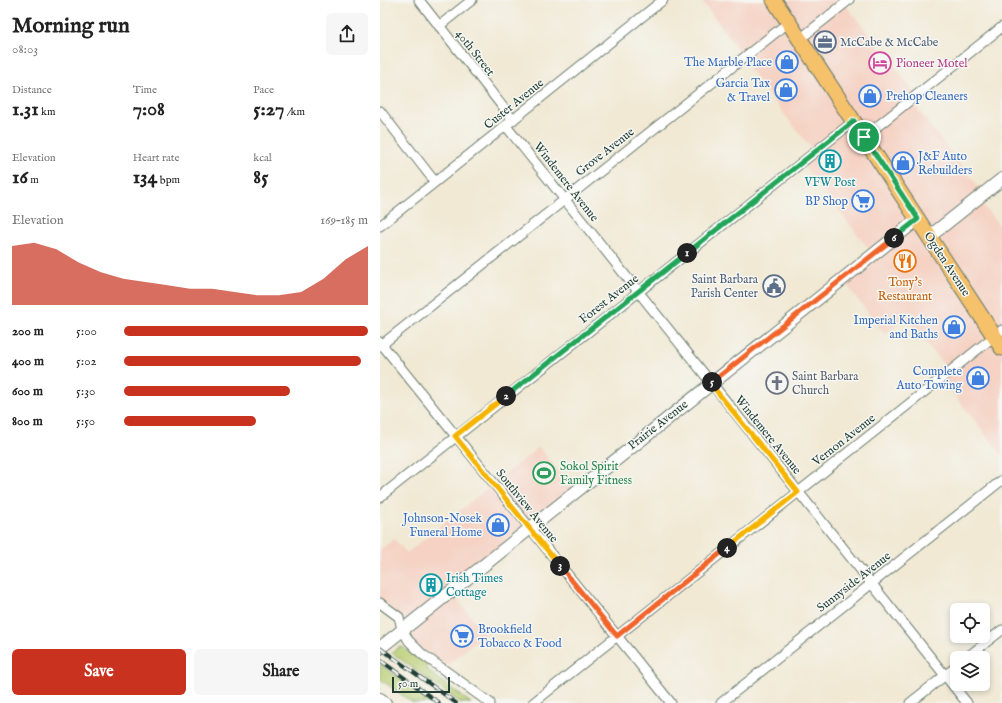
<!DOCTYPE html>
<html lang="en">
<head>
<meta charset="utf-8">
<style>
	body { margin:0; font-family:"IM FELL English",serif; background:#f6f6f6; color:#222; height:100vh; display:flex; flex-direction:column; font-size:15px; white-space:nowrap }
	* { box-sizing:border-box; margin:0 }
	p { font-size:13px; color:#767676 }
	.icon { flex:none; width:22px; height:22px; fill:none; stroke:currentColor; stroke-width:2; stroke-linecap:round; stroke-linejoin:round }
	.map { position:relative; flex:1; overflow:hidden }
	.drawer { display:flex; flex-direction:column; background:#fff; width:380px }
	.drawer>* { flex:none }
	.buttons { position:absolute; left:570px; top:603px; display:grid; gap:8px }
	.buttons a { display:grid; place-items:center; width:40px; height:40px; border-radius:6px; background:#fff; box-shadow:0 2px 6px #0003; font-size:20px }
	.scale { position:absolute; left:12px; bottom:10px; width:58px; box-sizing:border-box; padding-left:4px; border:2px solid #1f3d34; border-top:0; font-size:11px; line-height:14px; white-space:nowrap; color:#1f3d34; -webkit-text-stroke:3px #f6f6f2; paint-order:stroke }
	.pin { position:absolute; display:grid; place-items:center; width:34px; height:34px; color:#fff; margin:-17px; border:2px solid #fff; border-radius:50%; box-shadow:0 1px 4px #0007 }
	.km { position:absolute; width:20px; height:20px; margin:-10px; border-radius:50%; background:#222; color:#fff; font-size:11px; line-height:20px; text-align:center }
	.round { display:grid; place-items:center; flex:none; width:42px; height:42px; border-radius:6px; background:#f6f6f6 }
	.overview { display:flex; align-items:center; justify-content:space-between; height:68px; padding:0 12px }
	h1 { font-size:22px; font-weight:700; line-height:30px }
	.figures { display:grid; grid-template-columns:repeat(3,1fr); gap:6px; height:68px; padding:4px 12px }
	.figures div { display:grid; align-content:center }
	.figures b { font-size:20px; font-weight:700 }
	.figures small { font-size:11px; font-weight:400 }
	.figures p { font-size:11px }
	.chart { height:112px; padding:8px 12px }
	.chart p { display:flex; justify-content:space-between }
	.chart svg { width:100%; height:72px; margin-top:4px; fill:#c8321e; opacity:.7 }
	.cta { display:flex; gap:8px; margin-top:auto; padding:8px 12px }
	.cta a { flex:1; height:46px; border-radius:6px; background:#c8321e; color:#fff; font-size:16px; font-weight:700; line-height:46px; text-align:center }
	.cta a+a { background:#f6f6f6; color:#222 }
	ul { padding:0 12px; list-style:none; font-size:13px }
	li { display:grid; grid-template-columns:64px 48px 1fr; align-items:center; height:30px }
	li i { height:10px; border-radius:5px; background:#c8321e }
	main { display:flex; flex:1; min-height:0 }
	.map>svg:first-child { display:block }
</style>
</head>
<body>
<main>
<section class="drawer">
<div class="overview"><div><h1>Morning run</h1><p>08:03</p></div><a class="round"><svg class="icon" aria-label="share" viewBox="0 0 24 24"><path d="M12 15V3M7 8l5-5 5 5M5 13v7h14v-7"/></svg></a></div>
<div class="figures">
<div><p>Distance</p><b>1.31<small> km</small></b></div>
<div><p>Time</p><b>7:08</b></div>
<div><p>Pace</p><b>5:27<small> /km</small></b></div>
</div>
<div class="figures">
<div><p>Elevation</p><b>16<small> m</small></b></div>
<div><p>Heart rate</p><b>134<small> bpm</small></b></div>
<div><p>kcal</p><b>85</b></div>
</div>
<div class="chart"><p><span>Elevation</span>169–185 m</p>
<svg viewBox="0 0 160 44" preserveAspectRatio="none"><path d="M0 44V8L10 6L20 10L30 18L40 24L50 28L60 30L70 32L80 34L90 34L100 36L110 38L120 38L130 36L140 28L150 16L160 8V44z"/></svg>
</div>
<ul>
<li><b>200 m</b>5:00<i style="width:100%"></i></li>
<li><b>400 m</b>5:02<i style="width:97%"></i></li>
<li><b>600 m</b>5:30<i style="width:68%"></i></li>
<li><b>800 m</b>5:50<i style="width:54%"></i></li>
</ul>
<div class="cta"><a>Save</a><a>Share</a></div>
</section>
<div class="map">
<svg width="622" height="703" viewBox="0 0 622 703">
	<rect width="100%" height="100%" fill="#f6f6f2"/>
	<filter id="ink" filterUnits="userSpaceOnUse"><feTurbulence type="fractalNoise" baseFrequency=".025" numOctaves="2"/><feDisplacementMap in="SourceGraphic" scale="8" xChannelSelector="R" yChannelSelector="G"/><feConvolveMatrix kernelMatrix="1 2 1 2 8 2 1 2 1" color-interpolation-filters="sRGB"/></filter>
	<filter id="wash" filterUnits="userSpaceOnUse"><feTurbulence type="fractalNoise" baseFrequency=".012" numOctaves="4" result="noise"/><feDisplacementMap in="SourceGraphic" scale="16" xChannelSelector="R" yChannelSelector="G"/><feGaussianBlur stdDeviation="0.9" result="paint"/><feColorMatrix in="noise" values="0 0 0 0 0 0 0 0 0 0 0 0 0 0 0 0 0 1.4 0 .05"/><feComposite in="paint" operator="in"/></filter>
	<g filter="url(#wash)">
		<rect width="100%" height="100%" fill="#f1e9d4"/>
		<g fill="#f5d2c3">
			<path d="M321,0H469L465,4L537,95L530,100L604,194L598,199L622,229V455L561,378L569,371L526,318L505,334L462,279L493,254L421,163L434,152L368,68L356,46Z"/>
			<path d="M159,447L193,489L27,622L0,600V550L14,539L27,553Z"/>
			<path d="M74,595L105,634L66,666L30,639V630Z"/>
		</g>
		<g fill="#b7cd71" stroke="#6b8552">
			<path d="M19,647H22L47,664L48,671L91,703H81L12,653Z"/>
			<path d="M0,664L53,703H33L0,679Z"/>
		</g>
	</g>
	<g filter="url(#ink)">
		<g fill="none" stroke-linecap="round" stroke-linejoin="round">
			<g stroke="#68796c" stroke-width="11">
				<g id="minor">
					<path d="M39,0L133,120"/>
					<path d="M59,26L92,0"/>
					<path d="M420,39L469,0"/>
					<path d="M0,111L55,182"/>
					<path d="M126,126L587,703"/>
					<path d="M484,137L622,27"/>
					<path d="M0,226L283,0"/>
					<path d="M0,342L291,703"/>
					<path d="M0,346L409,22"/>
					<path d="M0,497L474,121"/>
					<path d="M0,603L19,617L22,629L29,641L42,654L110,703"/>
					<path d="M586,658L622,630"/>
					<path d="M153,703L622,330"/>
					<path d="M341,703L622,480"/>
					<path d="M530,703L577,666"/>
				</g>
			</g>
			<g stroke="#68796c" stroke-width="14">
				<g id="tertiary">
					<path d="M549,237L622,179"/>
					<path d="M0,648L538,219"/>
					<path d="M0,699L5,703"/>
				</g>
			</g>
			<g stroke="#68796c" stroke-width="17">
				<path id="primary" d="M394,0L622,348"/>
			</g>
			<use href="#minor" stroke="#fff" stroke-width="9"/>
			<use href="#tertiary" stroke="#fff" stroke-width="12"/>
			<use href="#primary" stroke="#f5c16b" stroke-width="15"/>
			<g stroke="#1f3d34" stroke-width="4">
				<g id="rail">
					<path d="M0,648L76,703"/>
					<path d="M0,660L59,703"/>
				</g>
			</g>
			<use href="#rail" stroke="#f6f6f2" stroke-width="2.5" stroke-dasharray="8" stroke-linecap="butt"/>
		</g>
	</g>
	<g fill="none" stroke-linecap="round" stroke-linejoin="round" filter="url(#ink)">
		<g stroke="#fff" stroke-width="8">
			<path id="split-1" d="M307,253L474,121L484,137"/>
		</g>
		<g stroke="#fff" stroke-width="8">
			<path id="split-2" d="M126,396L307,253"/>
		</g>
		<g stroke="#fff" stroke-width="8">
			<path id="split-3" d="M126,396L75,436L180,566"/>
		</g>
		<g stroke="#fff" stroke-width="8">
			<path id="split-4" d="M180,566L237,636L347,548"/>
		</g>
		<g stroke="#fff" stroke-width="8">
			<path id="split-5" d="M332,382L330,383L418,492L347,548"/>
		</g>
		<g stroke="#fff" stroke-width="8">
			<path id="split-6" d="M332,382L514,238"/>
		</g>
		<g stroke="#fff" stroke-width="8">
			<path id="split-7" d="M484,137L538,219L514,238"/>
		</g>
		<use href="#split-1" stroke="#22a559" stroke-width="5"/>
		<use href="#split-2" stroke="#22a559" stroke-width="5"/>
		<use href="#split-3" stroke="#f5b400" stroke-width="5"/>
		<use href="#split-4" stroke="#f0652b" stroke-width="5"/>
		<use href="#split-5" stroke="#f5b400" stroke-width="5"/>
		<use href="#split-6" stroke="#f0652b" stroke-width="5"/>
		<use href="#split-7" stroke="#22a559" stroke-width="5"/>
	</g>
	<defs>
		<g id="office-ring" transform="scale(1.15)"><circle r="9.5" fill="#f6f6f2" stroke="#5c6f8a" stroke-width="1.5"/><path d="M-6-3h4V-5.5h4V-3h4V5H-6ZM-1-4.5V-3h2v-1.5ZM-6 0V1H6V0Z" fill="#5c6f8a"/></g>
		<g id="shop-ring" transform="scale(1.15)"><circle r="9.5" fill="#f6f6f2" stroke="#3f7fe0" stroke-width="1.5"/><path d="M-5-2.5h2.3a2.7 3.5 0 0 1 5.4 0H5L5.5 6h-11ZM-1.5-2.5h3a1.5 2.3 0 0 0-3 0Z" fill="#3f7fe0"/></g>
		<g id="hotel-ring" transform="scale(1.15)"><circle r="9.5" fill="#f6f6f2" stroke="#d1479c" stroke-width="1.5"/><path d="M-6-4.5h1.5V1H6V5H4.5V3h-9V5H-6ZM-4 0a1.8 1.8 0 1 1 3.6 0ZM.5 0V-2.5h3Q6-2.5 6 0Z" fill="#d1479c"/></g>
		<g id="building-ring" transform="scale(1.15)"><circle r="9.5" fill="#f6f6f2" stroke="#0f9aa8" stroke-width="1.5"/><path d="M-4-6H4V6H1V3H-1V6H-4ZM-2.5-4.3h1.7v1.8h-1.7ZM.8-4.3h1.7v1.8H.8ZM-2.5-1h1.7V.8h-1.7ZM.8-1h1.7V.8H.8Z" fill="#0f9aa8"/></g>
		<g id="supermarket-ring" transform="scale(1.15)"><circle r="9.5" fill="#f6f6f2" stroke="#3f7fe0" stroke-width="1.5"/><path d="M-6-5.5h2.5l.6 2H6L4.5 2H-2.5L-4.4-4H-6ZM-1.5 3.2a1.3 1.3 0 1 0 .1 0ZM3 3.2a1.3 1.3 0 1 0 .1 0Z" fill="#3f7fe0"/></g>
		<g id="restaurant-ring" transform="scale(1.15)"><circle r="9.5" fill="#f6f6f2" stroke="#e8710a" stroke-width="1.5"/><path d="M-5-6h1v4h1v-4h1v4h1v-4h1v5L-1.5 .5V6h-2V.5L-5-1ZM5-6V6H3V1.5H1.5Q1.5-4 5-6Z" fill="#e8710a"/></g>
		<g id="civic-ring" transform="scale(1.15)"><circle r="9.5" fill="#f6f6f2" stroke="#5c6f8a" stroke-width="1.5"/><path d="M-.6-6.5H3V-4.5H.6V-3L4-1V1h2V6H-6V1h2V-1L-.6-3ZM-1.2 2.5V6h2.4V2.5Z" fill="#5c6f8a"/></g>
		<g id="church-ring" transform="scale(1.15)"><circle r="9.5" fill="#f6f6f2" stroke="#6b7280" stroke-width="1.5"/><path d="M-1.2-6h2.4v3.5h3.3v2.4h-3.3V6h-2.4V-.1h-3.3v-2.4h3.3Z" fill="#6b7280"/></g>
		<g id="stadium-ring" transform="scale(1.15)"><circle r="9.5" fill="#f6f6f2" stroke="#2e9e5b" stroke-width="1.5"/><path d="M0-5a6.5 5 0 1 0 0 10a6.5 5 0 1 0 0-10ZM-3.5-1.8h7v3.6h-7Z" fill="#2e9e5b"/></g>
	</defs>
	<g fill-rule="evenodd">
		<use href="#office-ring" x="445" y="42"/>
		<use href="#shop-ring" x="407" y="62"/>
		<use href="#hotel-ring" x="500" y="63"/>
		<use href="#shop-ring" x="406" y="90"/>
		<use href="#shop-ring" x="490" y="96"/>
		<use href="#building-ring" x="450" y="161"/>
		<use href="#shop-ring" x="523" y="163"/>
		<use href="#supermarket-ring" x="483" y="201"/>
		<use href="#restaurant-ring" x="525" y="261"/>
		<use href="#civic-ring" x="394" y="286"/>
		<use href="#shop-ring" x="574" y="327"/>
		<use href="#shop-ring" x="598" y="378"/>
		<use href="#church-ring" x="397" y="383"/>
		<use href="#stadium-ring" x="164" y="473"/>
		<use href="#shop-ring" x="118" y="525"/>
		<use href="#building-ring" x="51" y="585"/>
		<use href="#supermarket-ring" x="82" y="636"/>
	</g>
	<g text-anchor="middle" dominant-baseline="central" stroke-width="3" stroke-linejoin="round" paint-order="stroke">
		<g font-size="12" fill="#4e5e75" stroke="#f6f6f2" text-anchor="start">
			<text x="460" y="42">McCabe &amp; McCabe</text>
			<text x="378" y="279" text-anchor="end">Saint Barbara<tspan x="378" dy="14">Parish Center</tspan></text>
		</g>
		<g font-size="12" fill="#1f3d34" stroke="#f6f6f2">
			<text transform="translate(95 53) rotate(52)">40th Street</text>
			<text transform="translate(134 104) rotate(-39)">Custer Avenue</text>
			<text transform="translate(225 152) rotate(-38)">Grove Avenue</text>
			<text transform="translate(186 182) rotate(52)">Windemere Avenue</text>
			<text transform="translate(567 264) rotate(57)">Ogden Avenue</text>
			<text transform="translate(229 299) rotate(-38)">Forest Avenue</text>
			<text transform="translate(278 425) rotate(-38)">Prairie Avenue</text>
			<text transform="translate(388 435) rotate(51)">Windemere Avenue</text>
			<text transform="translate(464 440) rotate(-38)">Vernon Avenue</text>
			<text transform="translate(147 506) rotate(51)">Southview Avenue</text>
			<text transform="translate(474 582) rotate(-38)">Sunnyside Avenue</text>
		</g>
		<g font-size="12" fill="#366cbe" stroke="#f6f6f2" text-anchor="end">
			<text x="392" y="62">The Marble Place</text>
			<text x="390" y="83">Garcia Tax<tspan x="390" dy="14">&amp; Travel</tspan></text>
			<text x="506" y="96" text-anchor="start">Prehop Cleaners</text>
			<text x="538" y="156" text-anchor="start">J&amp;F Auto<tspan x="538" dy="14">Rebuilders</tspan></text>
			<text x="468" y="201">BP Shop</text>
			<text x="558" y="320">Imperial Kitchen<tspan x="558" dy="14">and Baths</tspan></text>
			<text x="582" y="371">Complete<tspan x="582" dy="14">Auto Towing</tspan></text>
			<text x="102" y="518">Johnson-Nosek<tspan x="102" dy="14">Funeral Home</tspan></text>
			<text x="98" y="629" text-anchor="start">Brookfield<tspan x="98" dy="14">Tobacco &amp; Food</tspan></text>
		</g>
		<g font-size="12" fill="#b23c85" stroke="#f6f6f2" text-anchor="start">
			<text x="516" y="63">Pioneer Motel</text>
		</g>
		<g font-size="12" fill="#0d838f" stroke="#f6f6f2">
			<text x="450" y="182">VFW Post</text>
			<text x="66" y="578" text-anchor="start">Irish Times<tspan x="66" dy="14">Cottage</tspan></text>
		</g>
		<g font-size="12" fill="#c56008" stroke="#f6f6f2">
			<text x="525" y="282">Tony's<tspan x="525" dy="14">Restaurant</tspan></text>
		</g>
		<g font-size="12" fill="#5b616d" stroke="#f6f6f2" text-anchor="start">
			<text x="412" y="376">Saint Barbara<tspan x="412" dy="14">Church</tspan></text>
		</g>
		<g font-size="12" fill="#27864d" stroke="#f6f6f2" text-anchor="start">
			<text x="180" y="466">Sokol Spirit<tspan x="180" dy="14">Family Fitness</tspan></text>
		</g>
	</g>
</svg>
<div class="buttons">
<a><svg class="icon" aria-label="locate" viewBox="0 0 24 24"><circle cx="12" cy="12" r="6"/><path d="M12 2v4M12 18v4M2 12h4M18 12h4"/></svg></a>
<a><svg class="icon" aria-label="layers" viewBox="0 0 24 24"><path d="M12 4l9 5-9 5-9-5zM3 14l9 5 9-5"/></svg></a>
</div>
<div class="scale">50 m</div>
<div class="pin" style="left:484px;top:137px;background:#1e9e55"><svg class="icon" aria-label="arrive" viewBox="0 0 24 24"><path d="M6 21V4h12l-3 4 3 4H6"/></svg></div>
<b class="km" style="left:307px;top:253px">1</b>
<b class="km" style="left:126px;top:396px">2</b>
<b class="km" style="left:180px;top:566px">3</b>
<b class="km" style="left:347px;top:548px">4</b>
<b class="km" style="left:332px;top:382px">5</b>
<b class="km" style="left:514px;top:238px">6</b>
</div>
</main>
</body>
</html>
